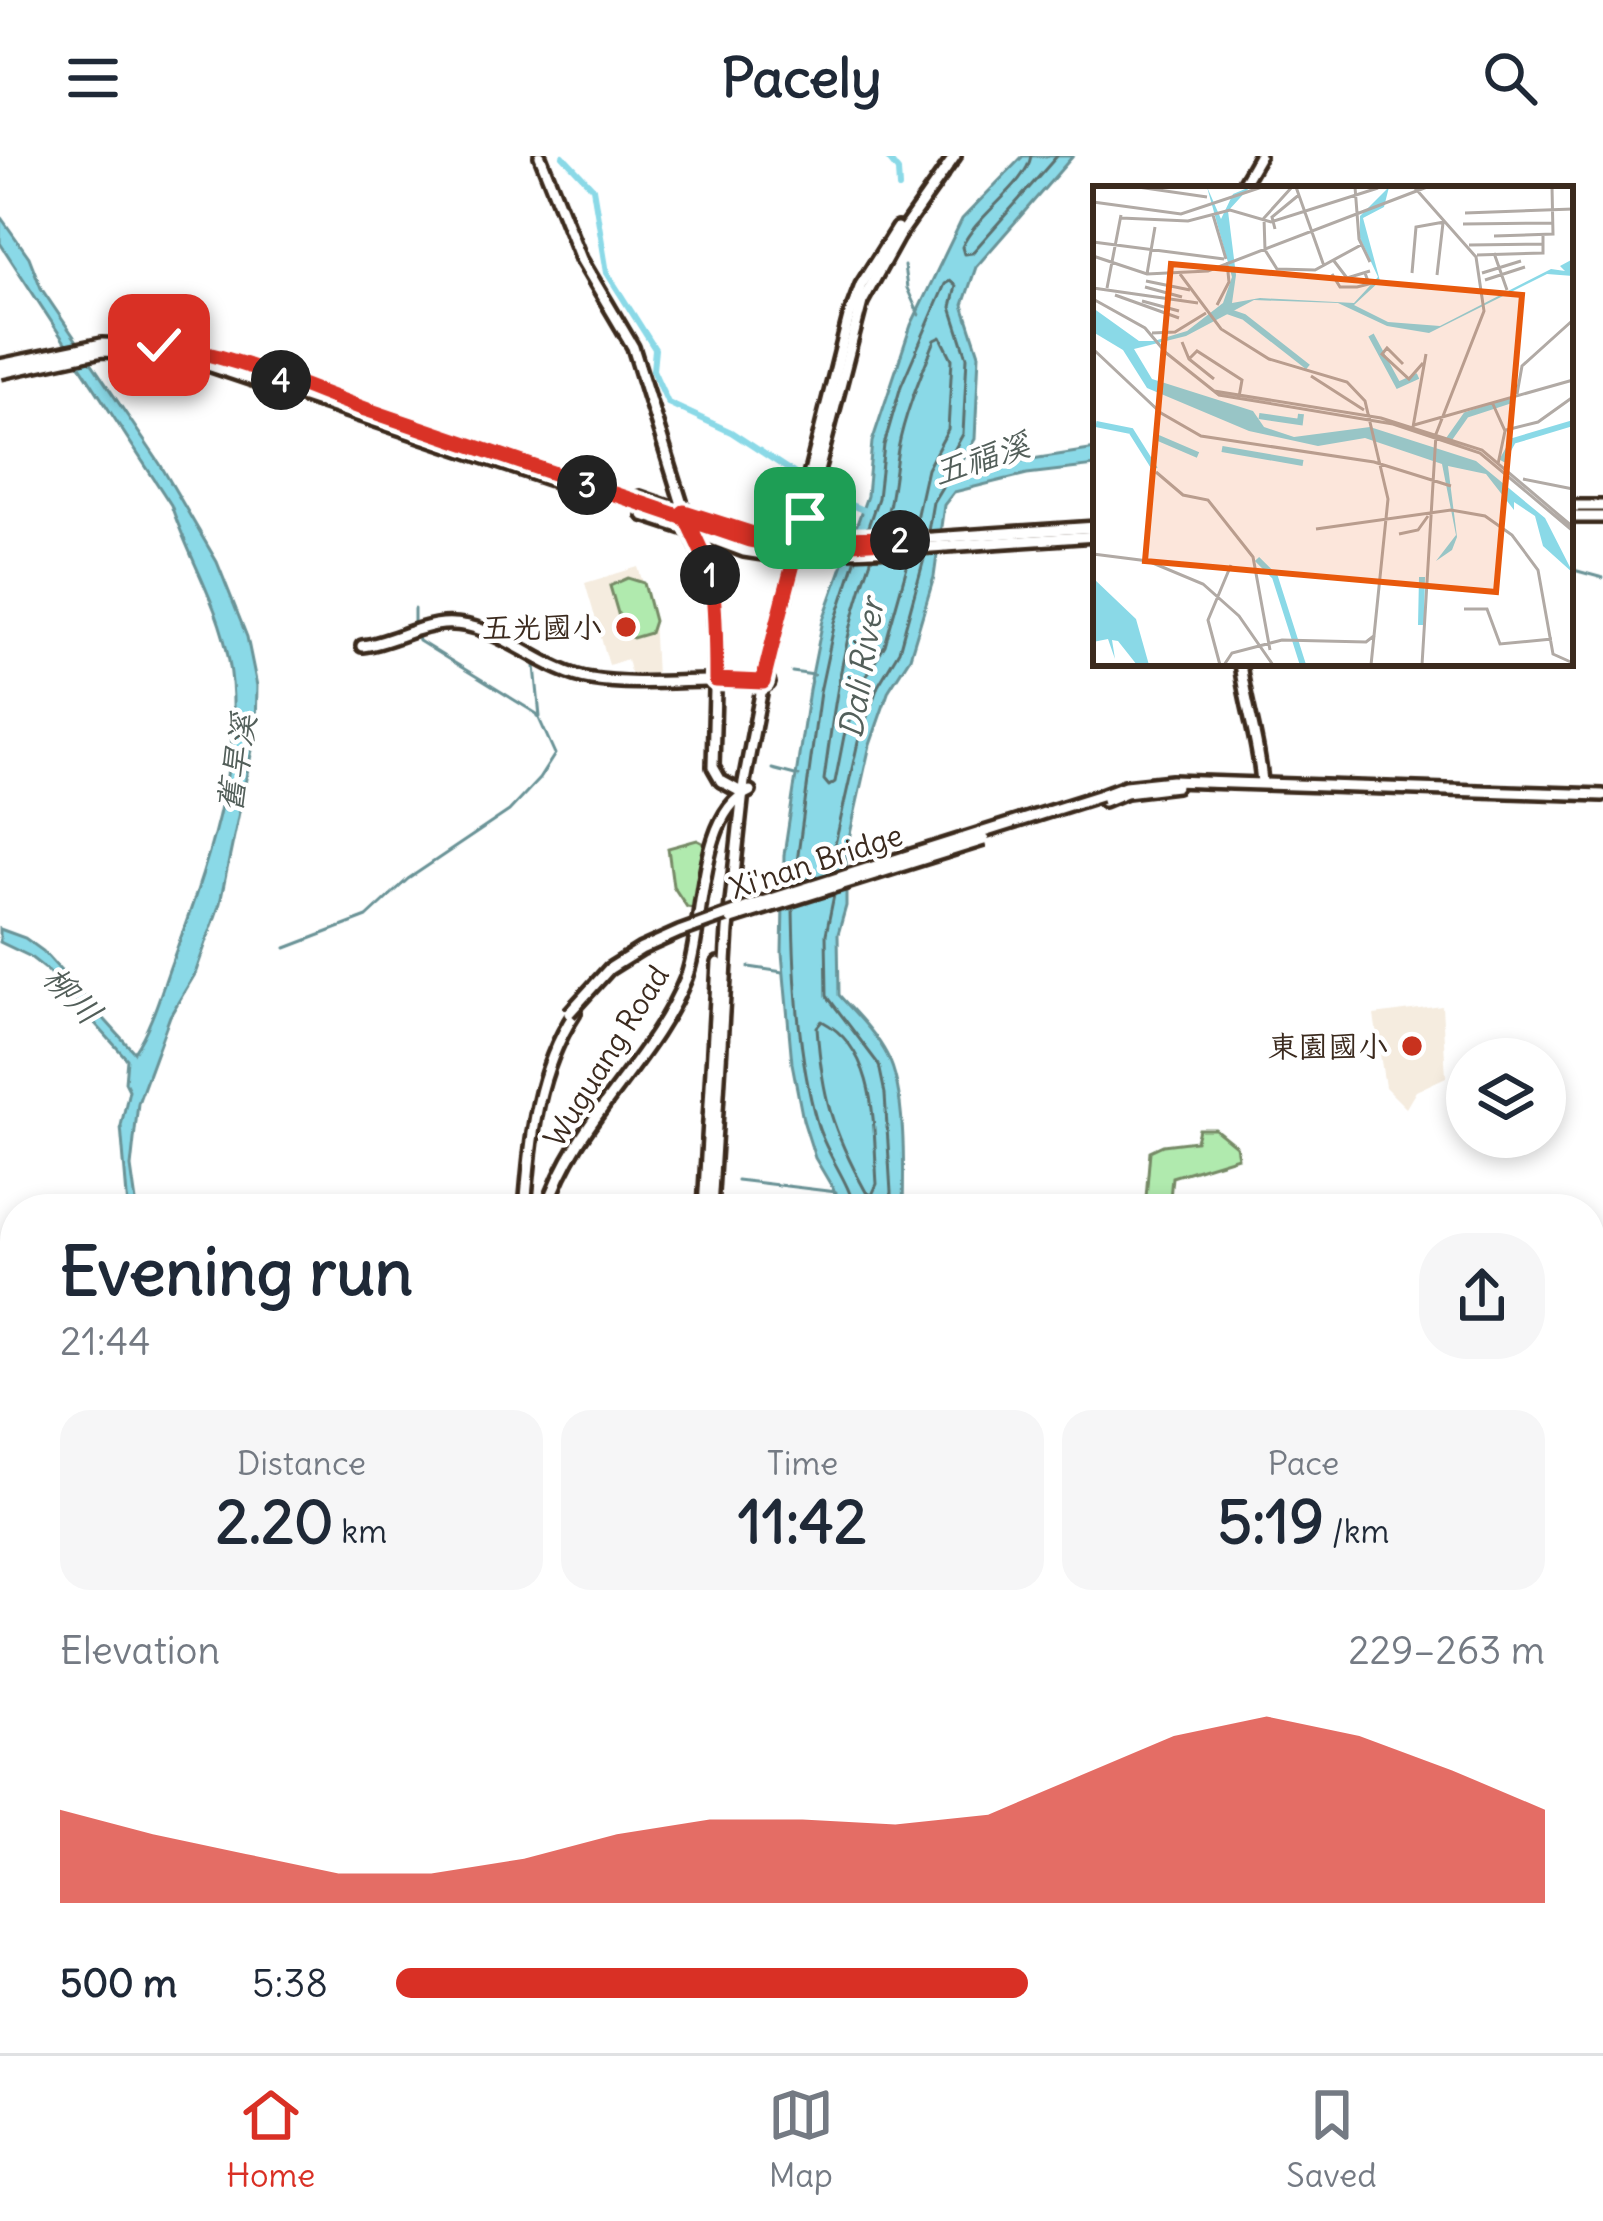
<!DOCTYPE html>
<html lang="en">
<head>
<meta charset="utf-8">
<style>
	body { margin:0; font-family:Delius,"LXGW WenKai TC",sans-serif; background:#f6f6f7; color:#1f2937; height:100vh; display:flex; flex-direction:column; font-size:45px; white-space:nowrap }
	* { box-sizing:border-box; margin:0 }
	p { font-size:39px; color:#747a83 }
	.icon { flex:none; width:66px; height:66px; fill:none; stroke:currentColor; stroke-width:2; stroke-linecap:round; stroke-linejoin:round }
	.map { position:relative; flex:1; overflow:hidden }
	.details { position:absolute; left:0px; top:1038px; width:1605px; height:861px; display:flex; flex-direction:column; background:#fff; border-radius:48px 48px 0 0; box-shadow:0 6px 18px #0003 }
	.details>* { flex:none }
	.controls { position:absolute; left:1446px; top:882px; display:grid; gap:24px }
	.controls a { display:grid; place-items:center; width:120px; height:120px; border-radius:50%; background:#fff; box-shadow:0 6px 18px #0003; font-size:60px }
	.pin { position:absolute; display:grid; place-items:center; width:102px; height:102px; color:#fff; margin:-51px; border-radius:24px; box-shadow:0 6px 18px #0006 }
	.km { position:absolute; width:60px; height:60px; margin:-30px; border-radius:50%; background:#222; color:#fff; font-size:33px; line-height:60px; text-align:center }
	.round { display:grid; place-items:center; flex:none; width:126px; height:126px; border-radius:48px; background:#f6f6f7 }
	.summary { display:flex; align-items:center; justify-content:space-between; height:204px; padding:0 60px }
	h1 { font-size:66px; font-weight:700; line-height:90px }
	.stats { display:grid; grid-template-columns:repeat(3,1fr); gap:18px; height:204px; padding:12px 60px }
	.stats div { display:grid; align-content:center; border-radius:30px; background:#f6f6f7; text-align:center }
	.stats b { font-size:60px; font-weight:700 }
	.stats small { font-size:33px; font-weight:400 }
	.stats p { font-size:33px }
	.chart { height:336px; padding:24px 60px }
	.chart p { display:flex; justify-content:space-between }
	.chart svg { width:100%; height:216px; margin-top:12px; fill:#d93025; opacity:.7 }
	ul { padding:0 60px; list-style:none; font-size:39px }
	li { display:grid; grid-template-columns:192px 144px 1fr; align-items:center; height:90px }
	li i { height:30px; border-radius:15px; background:#d93025 }
	header { display:flex; justify-content:space-between; align-items:center; height:156px; padding:0 60px; background:#fff; font-size:54px; font-weight:700 }
	.tabs { display:flex; justify-content:space-around; align-items:center; height:168px; border-top:3px solid #e0e1e3; background:#fff; font-size:33px; color:#747a83 }
	.tabs a { display:grid; justify-items:center; gap:6px }
	.tabs .selected { color:#d93025 }
	.map>svg:first-child { display:block }
</style>
</head>
<body>
<header><svg class="icon" aria-label="menu" viewBox="0 0 24 24"><path d="M4 6h16M4 12h16M4 18h16"/></svg>Pacely<svg class="icon" aria-label="search" viewBox="0 0 24 24"><circle cx="10" cy="10" r="6"/><path d="M15 15l6 6"/></svg></header>
<div class="map">
<svg width="1603" height="1897" viewBox="0 0 1603 1897">
	<rect width="100%" height="100%" fill="#fff"/>
	<filter id="ink" filterUnits="userSpaceOnUse"><feTurbulence type="fractalNoise" baseFrequency=".00833" numOctaves="2"/><feDisplacementMap in="SourceGraphic" scale="24" xChannelSelector="R" yChannelSelector="G"/><feConvolveMatrix kernelMatrix="1 2 1 2 8 2 1 2 1" color-interpolation-filters="sRGB"/></filter>
	<g filter="url(#ink)">
		<g fill="#f5ecdf">
			<path d="M638,411L653,459L656,521L631,520L627,503L609,509L585,427Z"/>
			<path d="M1442,850L1446,921L1416,935L1406,952L1385,931L1374,859Z"/>
			<path d="M817,1884H939L933,1897H808Z"/>
		</g>
		<g fill="#b0eaae" stroke="#768a66" stroke-width="3">
			<path d="M628,422L644,427L654,465L650,477L633,482L624,478L610,430Z"/>
			<path d="M697,684L705,688L695,752L687,751L673,730L668,692Z"/>
			<path d="M1199,973H1215L1236,990L1238,1001L1172,1021L1169,1053H1145L1150,995L1163,989L1196,985Z"/>
		</g>
		<g fill="#8ad9e7" stroke="#6a9397" stroke-width="3">
			<path d="M1023,0H1073L976,111L963,149L979,198L975,283L950,325L994,309L1096,293V310L1027,318L954,336L944,349L934,421L910,501L889,534L870,589L846,696V750L838,778L839,839C856,858 875,876 887,899C906,933 904,1014 903,1053H845L815,1002L803,964L792,907L782,797L784,699L809,534L823,464L867,340L872,286L911,169L962,63Z"/>
			<path d="M0,60L29,101L41,132L160,308L217,406L247,481L257,530L256,575L220,747L195,818L170,860L138,947L131,1011L137,1053H128L121,970L129,934L125,926L127,903L47,814L29,800L0,786V773L25,782L43,795L134,896C151,871 160,839 170,811C203,722 247,600 229,505C219,449 189,402 171,349L0,87Z"/>
		</g>
		<g fill="none" stroke-linecap="round" stroke-linejoin="round">
			<g stroke="#5b706e" stroke-width="3">
				<path d="M1031,0C1026,29 976,59 962,91L964,98L972,97L1057,0"/>
				<path d="M881,378C892,349 893,323 898,293C905,256 921,219 935,184L941,181L952,203L948,274L927,313L913,376"/>
				<path d="M865,379L878,342L884,289L901,230L945,128L950,125L956,130L951,151L967,201L963,278L942,316V331L933,346L928,375"/>
				<path d="M872,401C845,474 834,548 824,624L829,630L835,626L844,580L864,524L885,489L910,400"/>
				<path d="M834,715V693L858,586L878,530L899,495L925,399"/>
				<path d="M794,728L820,536L835,466L856,402"/>
				<path d="M834,739L826,778L827,840L879,909L885,938L892,1053"/>
				<path d="M793,752C794,820 798,901 817,967C825,997 851,1028 854,1053"/>
				<path d="M822,865C879,895 873,973 877,1028L872,1039L866,1036C832,974 822,941 817,871Z"/>
			</g>
			<g stroke="#6a9397" stroke-width="3">
				<path d="M904,110L907,132L919,159"/>
				<path d="M1570,413L1603,422"/>
				<path d="M414,469V453"/>
				<path d="M535,510L540,561"/>
				<path d="M792,516L814,519"/>
				<path d="M772,613L799,620"/>
				<path d="M286,792L367,761L408,723L509,655L539,623L555,598L537,558L419,485L417,478"/>
				<path d="M749,811L783,816"/>
				<path d="M737,1024L836,1036"/>
				<path d="M1590,1234L1603,1215"/>
				<path d="M933,1897L941,1884"/>
				<path d="M1100,1897L1116,1884"/>
			</g>
			<g stroke="#8ad9e7" stroke-width="6">
				<path d="M563,0L593,32L607,117L655,193L653,214L668,247L731,276L829,340L868,356"/>
				<path d="M886,0L898,15L899,32"/>
			</g>
			<g stroke="#3b2a1e" stroke-width="18">
				<g id="secondary">
					<path d="M540,0L581,103L633,191L690,374L712,424L716,495L713,611L721,625L743,637"/>
					<path d="M1240,33L1259,0"/>
					<path d="M640,341L700,362"/>
					<path d="M1570,350H1603"/>
					<path d="M643,359L695,376"/>
					<path d="M1570,361H1603"/>
					<path d="M918,383L1096,371"/>
					<path d="M917,392L1096,380"/>
					<path d="M790,395L849,161L861,129L897,72"/>
					<path d="M362,490C390,487 416,470 443,468C497,464 540,515 591,523C650,532 711,520 769,527"/>
					<path d="M1240,507C1245,548 1259,585 1262,627"/>
					<path d="M1101,639L1125,630L1172,625L1603,639"/>
					<path d="M1104,645L1126,636L1176,630"/>
					<path d="M525,1053C531,983 536,917 575,857"/>
					<path d="M547,1053C574,965 652,906 686,822C705,773 697,657 750,635"/>
					<path d="M704,1053L718,807"/>
					<path d="M711,1053L728,774L744,626L763,527L862,146L898,81L955,0"/>
					<path d="M465,1897L478,1884"/>
				</g>
			</g>
			<g stroke="#3b2a1e" stroke-width="20">
				<g id="primary">
					<path d="M0,1655L8,1677"/>
					<path d="M0,1673L15,1719"/>
					<path d="M61,1884L62,1897"/>
				</g>
			</g>
			<g stroke="#3b2a1e" stroke-width="22">
				<path id="highway" d="M1600,1897L1603,1874"/>
			</g>
			<use href="#secondary" stroke="#fff" stroke-width="9"/>
			<use href="#primary" stroke="#fff" stroke-width="10"/>
			<use href="#highway" stroke="#fff" stroke-width="14"/>
			<g stroke="#3b2a1e" stroke-width="18" stroke-linecap="butt">
				<g id="secondary-bridge">
					<path d="M0,209L102,188L181,191L749,384L803,390L918,383"/>
					<path d="M0,217L102,195L178,199L602,341"/>
					<path d="M701,379L744,395L782,401"/>
					<path d="M767,393L802,397L917,392"/>
					<path d="M731,763L984,684"/>
					<path d="M569,857L609,813L641,793L679,776L765,745L1101,639"/>
				</g>
			</g>
			<use href="#secondary-bridge" stroke="#fff" stroke-width="9"/>
		</g>
	</g>
	<g fill="none" stroke-linecap="round" stroke-linejoin="round" filter="url(#ink)">
		<g stroke="#fff" stroke-width="24">
			<path id="route" d="M159,189C230,197 301,230 368,254C495,297 622,341 749,384C767,388 784,389 803,390L918,383C869,380 820,385 772,384L684,356C692,379 709,404 712,428C716,458 716,493 716,524L763,526C776,471 791,416 805,362"/>
		</g>
		<use href="#route" stroke="#d93025" stroke-width="15"/>
	</g>
	<g fill="#c8321e" stroke="#fff" stroke-width="4.5">
		<circle cx="626" cy="471" r="12"/>
		<circle cx="1412" cy="890" r="12"/>
	</g>
	<g text-anchor="middle" dominant-baseline="central" stroke-width="9" stroke-linejoin="round" paint-order="stroke">
		<g font-size="30" fill="#3b2a1e" stroke="#fff" text-anchor="end">
			<text x="602" y="471">五光國小</text>
			<text x="1388" y="890">東園國小</text>
		</g>
		<g font-size="30" fill="#3b2a1e" stroke="#fff">
			<text transform="translate(816 705) rotate(-18)">Xi'nan Bridge</text>
			<text transform="translate(606 900) rotate(-58)">Wuguang Road</text>
		</g>
		<g font-size="33" font-style="italic" fill="#535f5a" stroke="#fff">
			<text transform="translate(981 302) rotate(-18)">五福溪</text>
			<text transform="translate(861 512) rotate(-81)">Dali River</text>
			<text transform="translate(236 607) rotate(-81)">舊旱溪</text>
			<text transform="translate(73 839) rotate(46)">柳川</text>
		</g>
	</g>
	<g transform="translate(1093 30)">
		<rect width="480" height="480" fill="#fff"/>
		<path d="M114,1L128,33L140,8L157,1L135,25L143,89L139,117L167,112L261,117L285,91L267,52V30L296,1L291,21L270,32L287,95L261,119L295,136L347,140L458,83L472,85L467,80L480,73V90L454,88L336,147L294,140L245,117L161,114L93,150L41,163L59,193L160,225L171,241L201,251L277,241L383,275L452,332L480,387L450,360L442,330L421,316V324L393,288L355,280L364,351L359,364L343,375L363,349L349,278L272,252L225,260L156,245L54,202L30,164L0,146V122L46,155H61L94,145L130,117L139,91ZM0,392L43,433L56,479H44L25,455L19,454L22,473L15,453L0,456Z" fill="#8ad9e7"/>
		<path fill="none" stroke="#8ad9e7" stroke-width="6" d="M128,123L151,131L215,181M278,149L305,199L325,190M166,230L207,236L208,228M3,238L38,245L62,283M63,251L105,269M354,256L373,229L419,214M129,263L210,277M409,275L420,255L480,237M164,373L182,391L210,479M328,439L329,391"/>
		<path fill="none" stroke="#b1aaa5" stroke-width="3" d="M45,1L114,11M199,1L171,32L172,64L184,83L222,84L268,59M203,1L231,80M262,1L266,53L277,76M322,2L383,71L391,125L343,248L329,479M0,16L88,28L169,1M372,27L480,23M120,29L133,73M28,32L95,35L137,24L178,36L285,2M370,38L460,37M182,43L179,31L207,8M401,50L460,48L459,1M0,56L131,73M376,59L450,58M401,67L414,104M384,69L450,67V49M0,70L54,88L115,85L334,1M241,75L254,92L277,85M319,87L323,41L351,36M389,87L428,75M54,88L62,41M87,88L128,143L176,173L254,196L272,215L295,313L278,479M239,88L247,101H264L276,98L272,87M344,89L350,37M392,94L432,81M53,95L97,104M52,101L89,111M0,102L105,117M14,102L28,29M22,109L86,132M0,113L52,142L74,168M49,115L86,125M124,119L136,96L134,76M59,147L82,146L113,127M89,156L96,173L121,193M0,163L68,227L108,250L281,276L358,300M96,173L104,165L149,194L146,211M310,178L294,162L289,168L316,193L330,177M218,190L271,224M424,208L429,180L480,134M399,216L412,245L405,278M321,239L480,194M320,241L333,168M413,244L445,236L480,211M63,286L90,309L115,314L160,371L177,464M430,293L480,303M480,341L389,264L288,232L121,205L72,166L126,209L300,238L387,267L480,345M223,343L358,324L392,330L419,349L445,384L460,468L480,477M306,348L325,344L335,330M0,368L55,375L110,398L146,430L180,479M371,423H394L407,458L459,453M127,479L115,434L138,379M131,479L139,467L189,454L273,456L282,449"/>
		<path fill="#e8590c" fill-opacity="0.15" stroke="#e8590c" stroke-width="6" d="M78,78L429,109L403,406L52,375Z"/>
		<rect width="480" height="480" fill="none" stroke="#3b2a1e" stroke-width="6"/>
	</g>
</svg>
<div class="controls">
<a><svg class="icon" aria-label="layers" viewBox="0 0 24 24"><path d="M12 4l9 5-9 5-9-5zM3 14l9 5 9-5"/></svg></a>
</div>
<div class="pin" style="left:805px;top:362px;background:#1e9e55"><svg class="icon" aria-label="arrive" viewBox="0 0 24 24"><path d="M6 21V4h12l-3 4 3 4H6"/></svg></div>
<div class="pin" style="left:159px;top:189px;background:#d93025"><svg class="icon" aria-label="check" viewBox="0 0 24 24"><path d="M5 12l5 5 9-10"/></svg></div>
<b class="km" style="left:710px;top:419px">1</b>
<b class="km" style="left:900px;top:384px">2</b>
<b class="km" style="left:587px;top:329px">3</b>
<b class="km" style="left:281px;top:224px">4</b>
<section class="details">
<div class="summary"><div><h1>Evening run</h1><p>21:44</p></div><a class="round"><svg class="icon" aria-label="share" viewBox="0 0 24 24"><path d="M12 15V3M7 8l5-5 5 5M5 13v7h14v-7"/></svg></a></div>
<div class="stats">
<div><p>Distance</p><b>2.20<small> km</small></b></div>
<div><p>Time</p><b>11:42</b></div>
<div><p>Pace</p><b>5:19<small> /km</small></b></div>
</div>
<div class="chart"><p><span>Elevation</span>229–263 m</p>
<svg viewBox="0 0 160 44" preserveAspectRatio="none"><path d="M0 44V25L10 30L20 34L30 38L40 38L50 35L60 30L70 27L80 27L90 28L100 26L110 18L120 10L130 6L140 10L150 17L160 25V44z"/></svg>
</div>
<ul>
<li><b>500 m</b>5:38<i style="width:55%"></i></li>
</ul>
</section>
</div>
<nav class="tabs">
<a class="selected"><svg class="icon" aria-label="home" viewBox="0 0 24 24"><path d="M3 11l9-7 9 7M6 9v11h12V9"/></svg>Home</a>
<a><svg class="icon" aria-label="map" viewBox="0 0 24 24"><path d="M3 6l6-2 6 2 6-2v14l-6 2-6-2-6 2zM9 4v14M15 6v14"/></svg>Map</a>
<a><svg class="icon" aria-label="saved" viewBox="0 0 24 24"><path d="M7 4h10v16l-5-4-5 4z"/></svg>Saved</a>
</nav>
</body>
</html>
